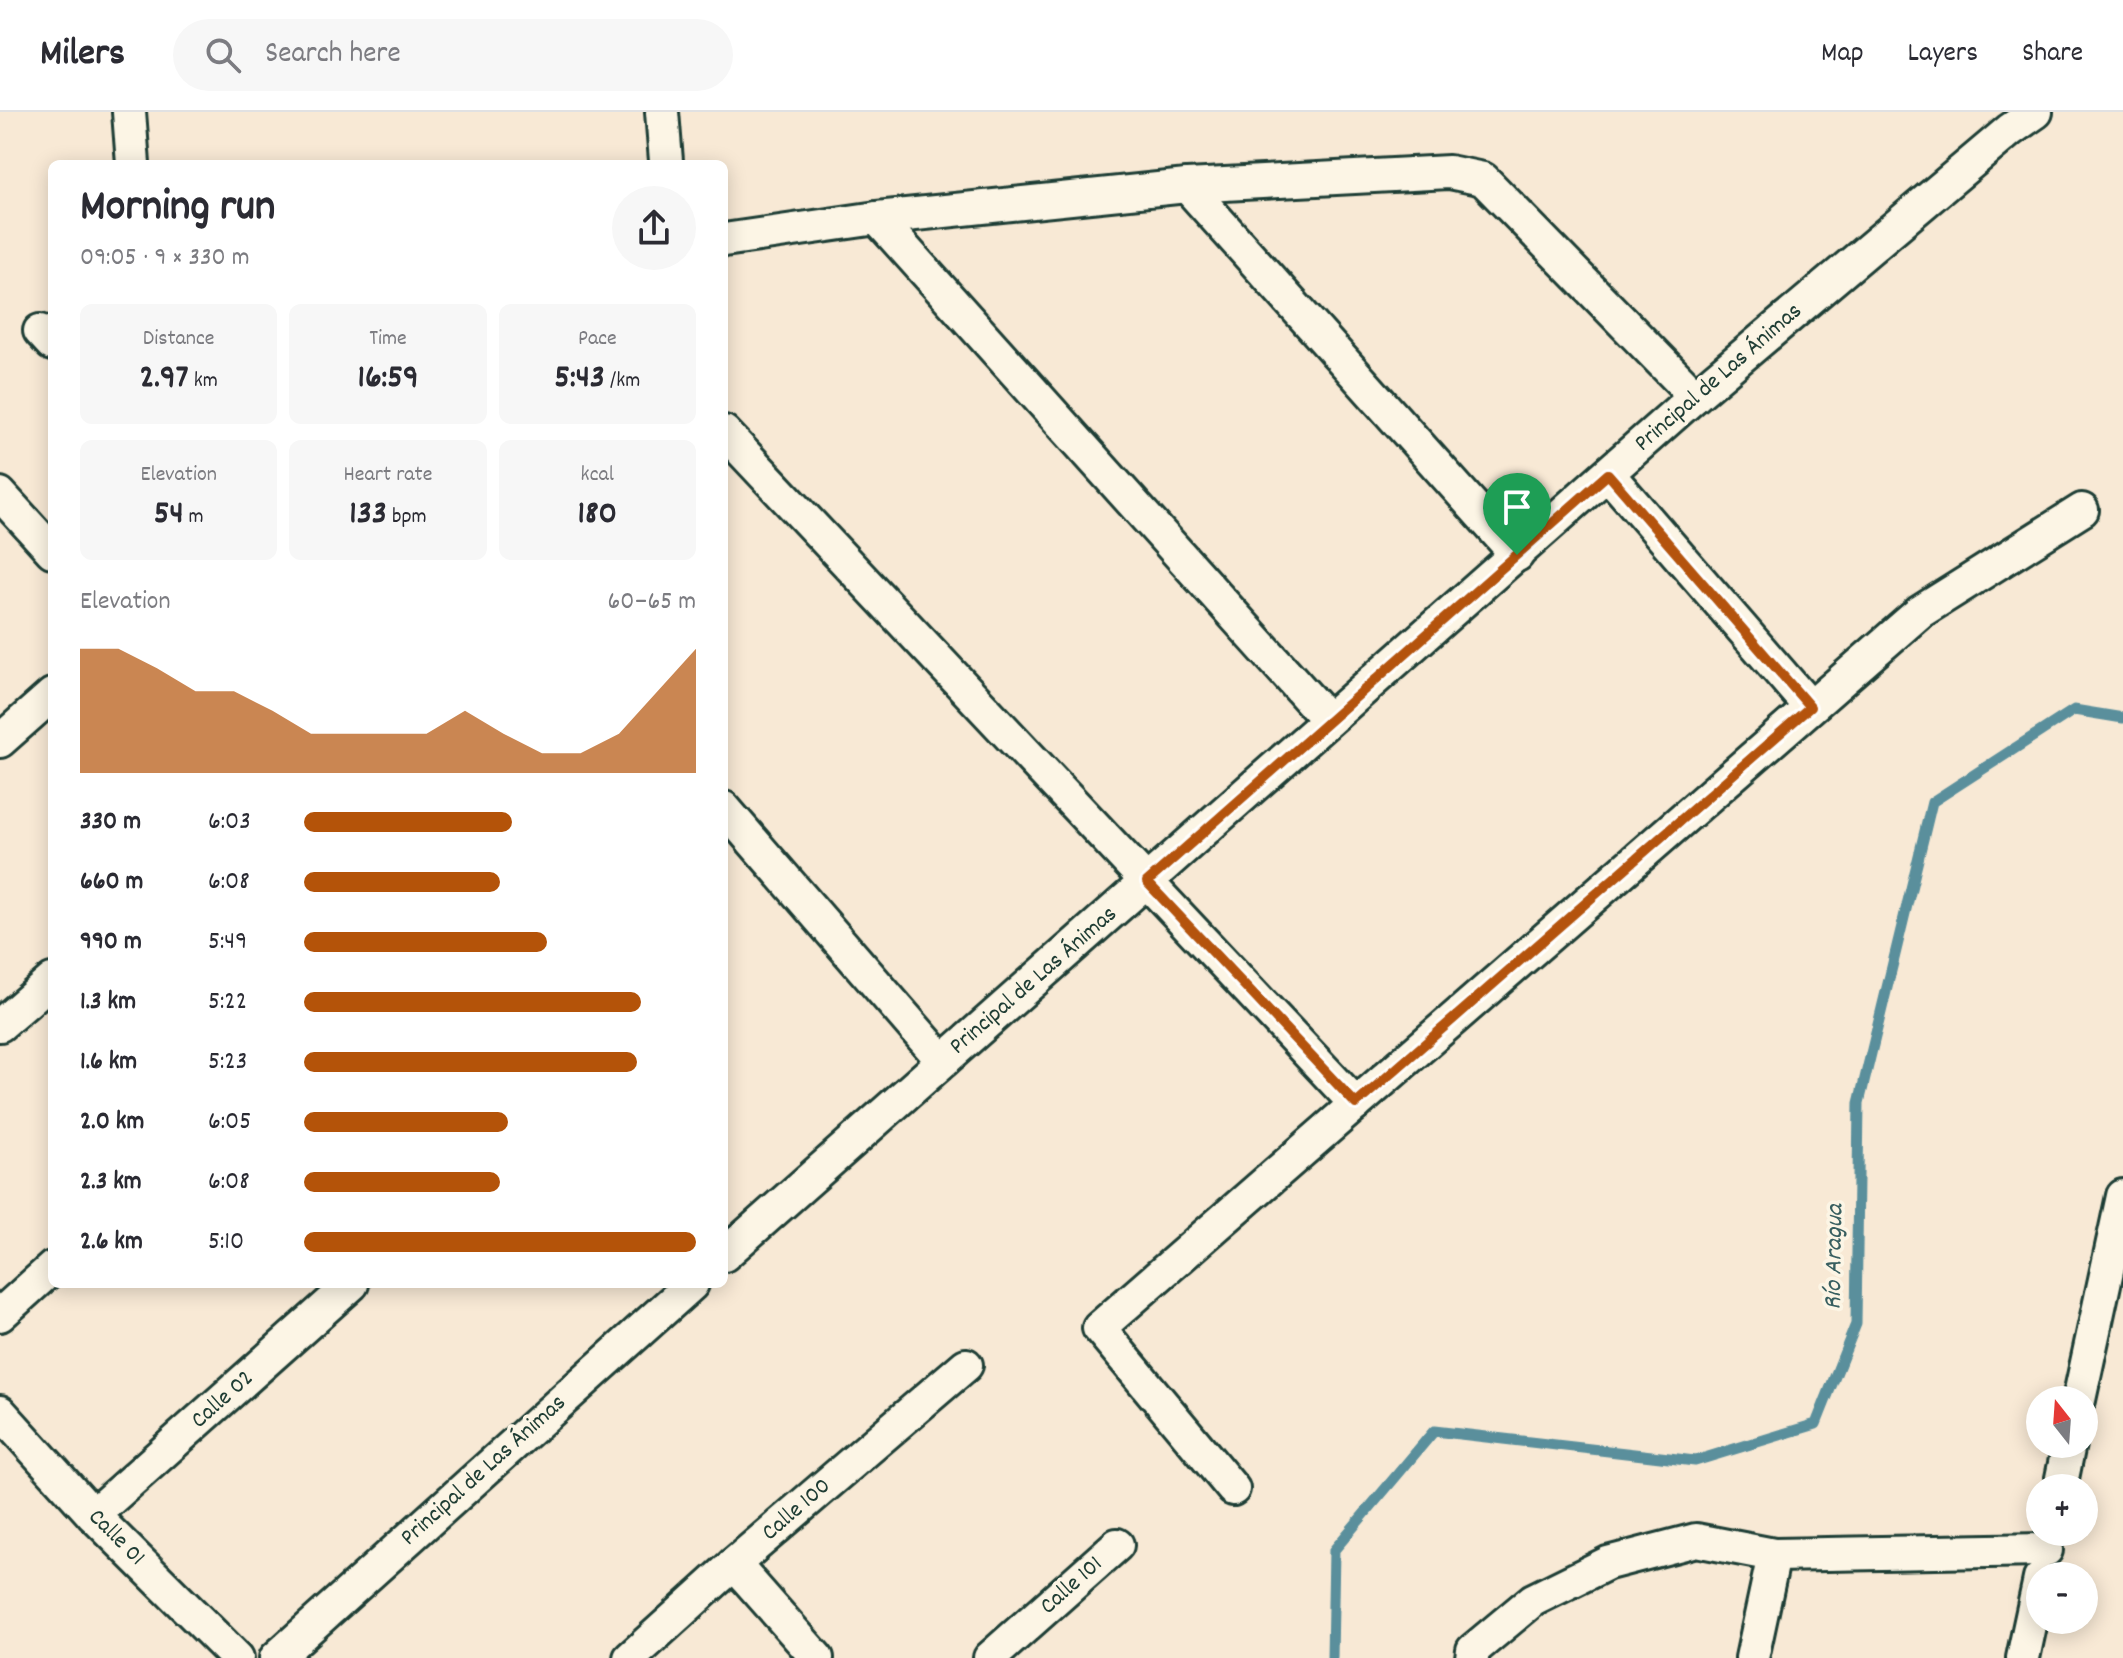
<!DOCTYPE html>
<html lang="en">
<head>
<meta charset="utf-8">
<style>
	body { margin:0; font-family:Dekko,sans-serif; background:#f7f7f7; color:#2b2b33; height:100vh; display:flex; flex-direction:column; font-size:30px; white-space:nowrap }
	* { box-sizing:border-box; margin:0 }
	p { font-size:26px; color:#7c7c81 }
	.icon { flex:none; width:44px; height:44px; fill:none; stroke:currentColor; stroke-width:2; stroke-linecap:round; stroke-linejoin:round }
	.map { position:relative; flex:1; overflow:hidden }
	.side { position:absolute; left:48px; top:48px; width:680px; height:1128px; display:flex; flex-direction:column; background:#fff; border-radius:12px; box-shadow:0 4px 20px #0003 }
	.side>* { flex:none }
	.needle { width:52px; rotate:343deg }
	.controls { position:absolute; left:2026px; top:1274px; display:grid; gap:16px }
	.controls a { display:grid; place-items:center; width:72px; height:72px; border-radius:50%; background:#fff; box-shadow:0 4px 20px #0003; font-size:40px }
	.pin { position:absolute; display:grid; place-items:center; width:68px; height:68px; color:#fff; margin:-82px -34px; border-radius:50% 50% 50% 0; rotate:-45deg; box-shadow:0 0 8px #0007 }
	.pin .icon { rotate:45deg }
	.round { display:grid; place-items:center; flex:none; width:84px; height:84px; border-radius:42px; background:#f7f7f7 }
	.head { display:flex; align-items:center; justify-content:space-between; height:136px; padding:0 32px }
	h1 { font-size:44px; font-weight:700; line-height:60px }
	.metrics { display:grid; grid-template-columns:repeat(3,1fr); gap:12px; height:136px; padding:8px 32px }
	.metrics div { display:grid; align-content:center; border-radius:12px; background:#f7f7f7; text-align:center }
	.metrics b { font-size:34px; font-weight:700 }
	.metrics small { font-size:22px; font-weight:400 }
	.metrics p { font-size:22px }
	.chart { height:224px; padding:16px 32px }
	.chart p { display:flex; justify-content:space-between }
	.chart svg { width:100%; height:144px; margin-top:8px; fill:#b45309; opacity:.7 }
	ul { padding:0 32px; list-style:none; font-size:26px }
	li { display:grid; grid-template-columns:128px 96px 1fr; align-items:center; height:60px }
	li i { height:20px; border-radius:10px; background:#b45309 }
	header { display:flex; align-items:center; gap:48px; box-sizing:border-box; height:112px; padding:0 40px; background:#fff; border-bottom:2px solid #e1e1e2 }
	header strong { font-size:38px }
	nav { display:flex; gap:44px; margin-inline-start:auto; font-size:28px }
	.search { width:560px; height:72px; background:#f7f7f7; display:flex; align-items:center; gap:20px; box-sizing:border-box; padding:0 28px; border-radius:44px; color:#7c7c81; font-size:30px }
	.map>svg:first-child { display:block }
</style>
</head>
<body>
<header>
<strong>Milers</strong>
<div class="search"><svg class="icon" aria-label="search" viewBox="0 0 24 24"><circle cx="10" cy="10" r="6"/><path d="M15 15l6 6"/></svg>Search here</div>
<nav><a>Map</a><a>Layers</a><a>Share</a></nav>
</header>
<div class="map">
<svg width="2123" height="1546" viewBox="0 0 2123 1546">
	<rect width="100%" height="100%" fill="#f8e9d5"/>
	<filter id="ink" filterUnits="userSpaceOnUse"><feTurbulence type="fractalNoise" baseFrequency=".0125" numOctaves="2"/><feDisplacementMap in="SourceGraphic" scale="16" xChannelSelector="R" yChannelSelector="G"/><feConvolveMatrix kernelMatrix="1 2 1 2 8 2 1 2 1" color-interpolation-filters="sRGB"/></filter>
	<g filter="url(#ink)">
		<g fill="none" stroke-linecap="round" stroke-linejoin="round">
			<path stroke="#5a8f9c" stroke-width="11" d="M1332,1546L1334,1438L1434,1319L1695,1349L1816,1312L1856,1212L1859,991L1932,690L2074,598L2123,606"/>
			<g stroke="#1f3d34" stroke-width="38">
				<g id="minor">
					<path d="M129,0L133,52"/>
					<path d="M662,0L666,49"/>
					<path d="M1187,74L1517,443"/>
					<path d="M877,106L1328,608"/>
					<path d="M724,128L877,106L1187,74L1449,60L1483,67L1695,284"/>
					<path d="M40,219L52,232"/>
					<path d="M724,320L1356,992"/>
					<path d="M1608,362L1810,595"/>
					<path d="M0,382L52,439"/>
					<path d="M0,629L52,583"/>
					<path d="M724,696L943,949"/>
					<path d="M0,913L52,868"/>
					<path d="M724,1143L1695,284L2010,18L2036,0"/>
					<path d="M0,1203L52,1156"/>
					<path d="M2079,1288L2123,1084"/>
					<path d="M0,1300L93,1403L237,1546"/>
					<path d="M2060,1376L2069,1332"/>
					<path d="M1233,1377L1099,1216L1920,500L2082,398"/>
					<path d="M93,1403L352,1172"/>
					<path d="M734,1452L817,1546"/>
					<path d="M276,1546L692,1172"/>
					<path d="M630,1546L734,1452L966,1253"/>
					<path d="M990,1546L1117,1433"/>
					<path d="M1472,1546L1473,1538L1533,1488L1608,1451L1696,1428L1774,1443L2046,1438"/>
					<path d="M1752,1546L1774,1443"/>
					<path d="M2023,1546L2040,1467"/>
				</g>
			</g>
			<use href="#minor" stroke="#fcf5e5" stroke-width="32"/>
		</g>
	</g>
	<g fill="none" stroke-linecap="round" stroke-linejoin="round" filter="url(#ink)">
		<g stroke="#fff" stroke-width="16">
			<path id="route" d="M1608,362L1810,595L1356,992L1147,770Z"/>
		</g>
		<use href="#route" stroke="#b45309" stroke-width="10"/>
	</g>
	<g text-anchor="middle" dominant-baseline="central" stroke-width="7" stroke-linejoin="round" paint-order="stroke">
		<g font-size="24" fill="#1f3d34" stroke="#fcf5e5">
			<text transform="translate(1719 266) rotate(-41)">Principal de Las Ánimas</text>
			<text transform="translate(1034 869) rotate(-41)">Principal de Las Ánimas</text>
			<text transform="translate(223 1288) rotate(-42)">Calle 02</text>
			<text transform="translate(484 1359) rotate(-42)">Principal de Las Ánimas</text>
			<text transform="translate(797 1398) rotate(-41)">Calle 100</text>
			<text transform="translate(116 1426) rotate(45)">Calle 01</text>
			<text transform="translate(1072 1474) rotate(-42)">Calle 101</text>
		</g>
		<g font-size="26" font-style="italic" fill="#385f60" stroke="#fcf5e5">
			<text transform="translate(1835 1145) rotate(-89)">Río Aragua</text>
		</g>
	</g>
</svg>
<div class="controls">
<a><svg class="needle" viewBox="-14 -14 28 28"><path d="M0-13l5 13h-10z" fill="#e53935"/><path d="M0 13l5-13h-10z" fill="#7c7c81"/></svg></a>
<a>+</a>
<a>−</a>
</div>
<div class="pin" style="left:1517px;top:443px;background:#1e9e55"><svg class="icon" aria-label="arrive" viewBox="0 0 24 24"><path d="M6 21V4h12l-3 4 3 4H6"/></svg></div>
<section class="side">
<div class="head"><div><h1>Morning run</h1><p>09:05 · 9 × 330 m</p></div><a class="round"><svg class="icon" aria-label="share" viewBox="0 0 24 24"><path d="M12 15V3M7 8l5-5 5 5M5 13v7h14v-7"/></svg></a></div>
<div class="metrics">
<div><p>Distance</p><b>2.97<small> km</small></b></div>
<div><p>Time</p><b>16:59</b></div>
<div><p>Pace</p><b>5:43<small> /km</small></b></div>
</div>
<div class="metrics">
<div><p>Elevation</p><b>54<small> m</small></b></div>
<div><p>Heart rate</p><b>133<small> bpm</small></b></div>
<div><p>kcal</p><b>180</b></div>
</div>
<div class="chart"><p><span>Elevation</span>60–65 m</p>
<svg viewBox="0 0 160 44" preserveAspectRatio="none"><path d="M0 44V6L10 6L20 12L30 19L40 19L50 25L60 32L70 32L80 32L90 32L100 25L110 32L120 38L130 38L140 32L150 19L160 6V44z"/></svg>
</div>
<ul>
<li><b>330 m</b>6:03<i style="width:53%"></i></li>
<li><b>660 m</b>6:08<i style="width:50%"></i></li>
<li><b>990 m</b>5:49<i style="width:62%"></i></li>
<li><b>1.3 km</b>5:22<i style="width:86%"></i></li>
<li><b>1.6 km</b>5:23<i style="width:85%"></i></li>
<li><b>2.0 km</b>6:05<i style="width:52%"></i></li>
<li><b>2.3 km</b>6:08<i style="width:50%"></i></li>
<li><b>2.6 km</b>5:10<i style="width:100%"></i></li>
</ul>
</section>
</div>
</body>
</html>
